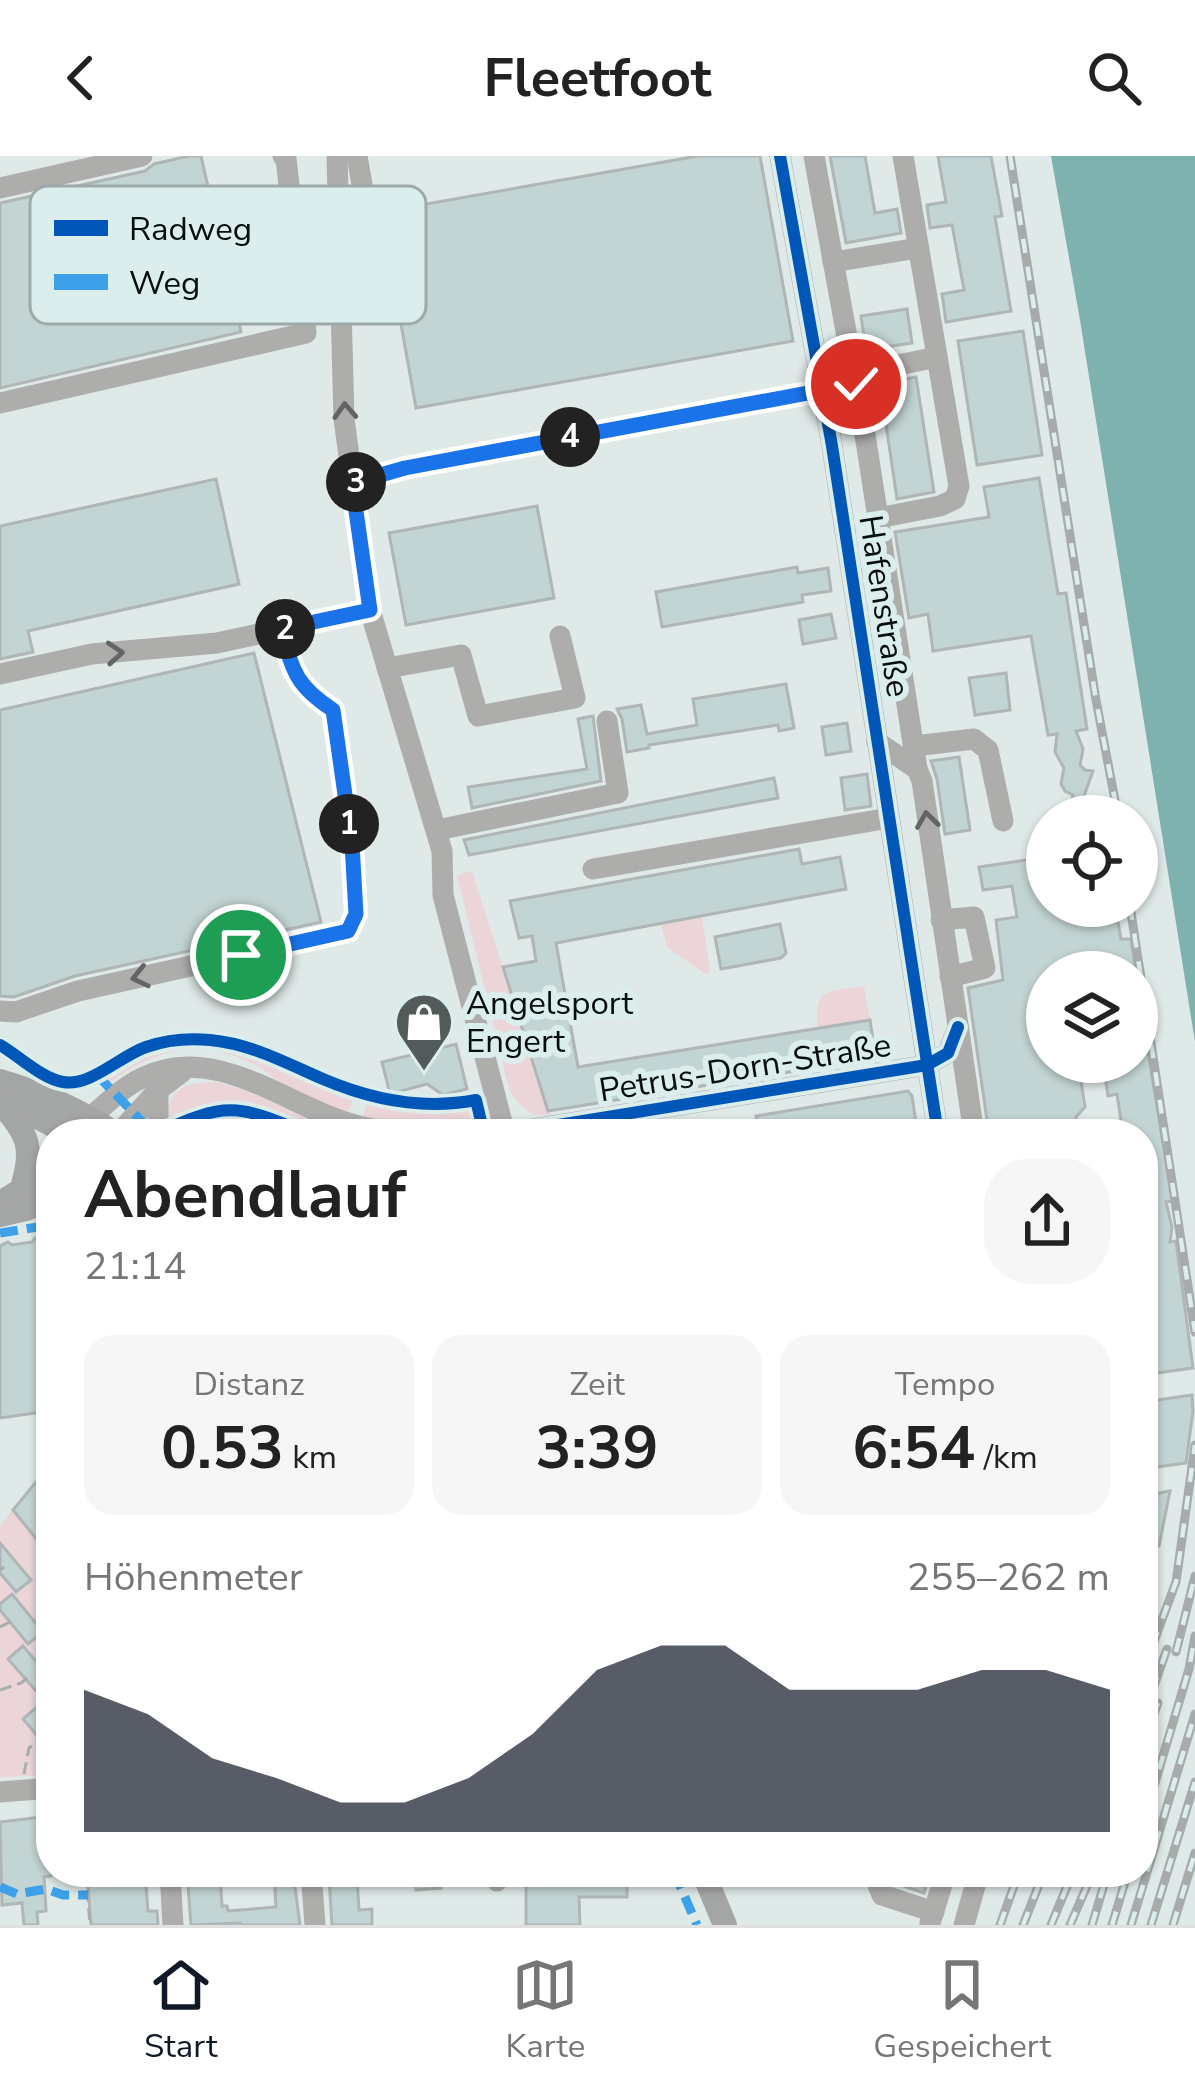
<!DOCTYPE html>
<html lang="de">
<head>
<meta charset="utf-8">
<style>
	body { margin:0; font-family:"Nunito Sans",sans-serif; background:#f6f6f6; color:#222; height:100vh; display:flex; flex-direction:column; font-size:45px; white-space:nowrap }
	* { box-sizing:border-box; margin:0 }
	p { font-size:39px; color:#767676 }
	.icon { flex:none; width:66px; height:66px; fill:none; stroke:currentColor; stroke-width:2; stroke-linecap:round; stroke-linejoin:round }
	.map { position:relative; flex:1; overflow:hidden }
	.drawer { position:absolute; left:36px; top:963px; width:1122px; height:768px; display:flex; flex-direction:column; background:#fff; border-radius:48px; box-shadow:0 3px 9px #0004 }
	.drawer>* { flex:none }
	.fabs { position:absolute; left:1026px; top:639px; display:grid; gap:24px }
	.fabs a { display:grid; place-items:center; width:132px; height:132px; border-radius:50%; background:#fff; box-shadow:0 3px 9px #0004; font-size:60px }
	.pin { position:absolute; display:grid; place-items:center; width:102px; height:102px; color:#fff; margin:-51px; border:6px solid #fff; border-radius:50%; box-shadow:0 3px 12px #0007 }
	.km { position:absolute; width:60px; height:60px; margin:-30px; border-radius:50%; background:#222; color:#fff; font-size:33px; line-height:60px; text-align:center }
	.round { display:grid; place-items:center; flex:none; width:126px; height:126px; border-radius:48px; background:#f6f6f6 }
	.head { display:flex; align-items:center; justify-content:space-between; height:204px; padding:0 48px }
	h1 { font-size:66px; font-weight:700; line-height:90px }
	.metrics { display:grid; grid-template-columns:repeat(3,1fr); gap:18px; height:204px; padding:12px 48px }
	.metrics div { display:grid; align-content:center; border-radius:30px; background:#f6f6f6; text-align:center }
	.metrics b { font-size:60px; font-weight:700 }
	.metrics small { font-size:33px; font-weight:400 }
	.metrics p { font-size:33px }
	.chart { height:336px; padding:24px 48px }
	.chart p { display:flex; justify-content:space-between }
	.chart svg { width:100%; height:216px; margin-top:12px; fill:#111827; opacity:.7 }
	header { display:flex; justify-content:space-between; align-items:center; height:156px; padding:0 48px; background:#fff; font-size:54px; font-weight:700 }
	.tab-bar { display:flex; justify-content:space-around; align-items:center; height:168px; border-top:3px solid #e0e0e0; background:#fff; font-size:33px; color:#767676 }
	.tab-bar a { display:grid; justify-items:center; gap:6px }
	.tab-bar .active { color:#111827 }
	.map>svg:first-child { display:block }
</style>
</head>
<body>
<header><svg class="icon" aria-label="back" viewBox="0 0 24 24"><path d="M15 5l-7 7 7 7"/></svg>Fleetfoot<svg class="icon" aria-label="search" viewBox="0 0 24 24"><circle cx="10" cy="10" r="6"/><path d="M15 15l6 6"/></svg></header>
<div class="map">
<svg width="1195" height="1769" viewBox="0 0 1195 1769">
	<rect width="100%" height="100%" fill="#dfe9e8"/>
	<g fill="#ebd5d9">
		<path d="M472,715L550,959C528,961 519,950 509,933L457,719Z"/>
		<path d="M702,760L710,815L707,819L667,791L661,768Z"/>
		<path d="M864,830L870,864L818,872C812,831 831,835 864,830Z"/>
		<path d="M205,886L254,896L355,939L349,955L344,958C324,948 303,939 283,928C272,922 263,912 251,907C197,881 153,894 108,928L102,919C131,895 168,886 205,886Z"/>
		<path d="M215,926L255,936L337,971L344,978H315L257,955L239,951H218L167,969C166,935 182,926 215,926Z"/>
		<path d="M369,943L432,952L472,949L478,965C446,984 400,971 365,964L363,959Z"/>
		<path d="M228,956L246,957L300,978H172L169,975L212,958Z"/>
		<path d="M13,1354L51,1401V1618L0,1622V1370Z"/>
	</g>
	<path fill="#7eb2af" d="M1051,0H1195V886L1080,164Z"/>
	<g fill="#c2d4d3" stroke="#afb6b5" stroke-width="3">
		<path d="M189,0H201L241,176L0,232V47L145,15L154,8Z"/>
		<path d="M698,0H760L793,185L416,252L381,56Z"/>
		<path d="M830,0H865L875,57L897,53L901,77L846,87Z"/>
		<path d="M938,0H991L1002,60L995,61L1011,155L946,166L942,138L964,134L952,69L930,72L927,49L946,46Z"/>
		<path d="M907,153L912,187L866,194L861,160Z"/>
		<path d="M1023,175L1042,299L977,309L958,185Z"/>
		<path d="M916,221L934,336L897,343L880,228Z"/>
		<path d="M1039,322L1058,438L1066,437L1087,573L1076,575L1083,593L1080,609L1085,614L1093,615L1084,640L1093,648L1094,660H1067L1073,639L1065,635L1061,628L1064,612L1055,596L1057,578L1048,579L1031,480L933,495L928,458L909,462L895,376L989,361L984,331Z"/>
		<path d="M216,323L239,428L28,475L33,496L0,503V370Z"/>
		<path d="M537,350L554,442L406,469L389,377Z"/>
		<path d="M797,411L798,417L828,412L831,435L802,439L803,446L662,471L656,436Z"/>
		<path d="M831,458L836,482L803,488L799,464Z"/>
		<path d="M254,497L321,766L75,820L14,841L0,840V554Z"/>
		<path d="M1006,517L1010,554L975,559L969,522Z"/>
		<path d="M786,528L794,572L779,575L778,569L649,589V592L627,596L622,563L617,553L641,549L647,578L697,569L693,543Z"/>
		<path d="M593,560L601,625L472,652L468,631L587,613L578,563Z"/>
		<path d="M847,567L851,595L826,599L822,571Z"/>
		<path d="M959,601L970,674L945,678L937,623L931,605Z"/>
		<path d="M867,618L871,650L845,654L841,622Z"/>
		<path d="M774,622L778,642L469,699L464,684Z"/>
		<path d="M799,693L802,708L840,701L846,733L556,787L578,911L870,864L876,902L548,955L503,811L536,805L532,780L519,782L510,745Z"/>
		<path d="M1047,701V750H1101L1104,768L1118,766L1121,783H1131L1136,816H1047V906H1078L1085,951L1076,961L1075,967L1031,973V978H989L968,832L1003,824L996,764L1017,761L1012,730L983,734L979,711Z"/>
		<path d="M780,768L786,797L781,802L721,813L715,781Z"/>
		<path d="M1143,867L1173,1045L1166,1046L1172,1071L1170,1086L1176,1085L1193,1212L1143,1219V978H1123L1117,938L1108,940L1103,906H1137V868Z"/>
		<path d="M456,888L467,933L443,939L427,928L390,938L382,906Z"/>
		<path d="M908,935L912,940L916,967L858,978H759L756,960Z"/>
		<path d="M35,1082L39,1085L51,1083V1263L42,1256L0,1262V1090L8,1086L12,1089L32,1086Z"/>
		<path d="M1192,1239L1193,1255L1186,1307L1143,1313V1246Z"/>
		<path d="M51,1319V1401L13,1354L41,1320Z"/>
		<path d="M1170,1335L1159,1390L1143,1396V1340Z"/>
		<path d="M0,1387L31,1424L16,1436L0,1417Z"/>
		<path d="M12,1438L43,1476L28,1488L0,1454V1448Z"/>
		<path d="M23,1490L51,1523V1552L8,1503Z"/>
		<path d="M38,1550L51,1565V1596L23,1563Z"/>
		<path d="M51,1660V1720L44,1721L46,1755L37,1756L38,1769H24L22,1747L2,1749L0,1666Z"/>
		<path d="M87,1716H145L148,1755H157L158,1769H91Z"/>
		<path d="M187,1716L220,1718L222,1750H227L228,1755L276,1751L274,1716H293L300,1769H240V1767L191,1769Z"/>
		<path d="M415,1716H440L441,1732L416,1734Z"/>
		<path d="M526,1716H627V1741H579L580,1769H526Z"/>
		<path d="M902,1716H930L924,1737L898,1728Z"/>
		<path d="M357,1720L359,1754L372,1753V1769H332L329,1722Z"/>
	</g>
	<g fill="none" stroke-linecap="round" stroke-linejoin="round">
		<g stroke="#a9aeac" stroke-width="3" stroke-dasharray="12 6" stroke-linecap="butt">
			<path d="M0,1414L4,1411"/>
			<path d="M0,1471L16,1463"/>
			<path d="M0,1534L21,1527L31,1519"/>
			<path d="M46,1580L35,1588L51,1610"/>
			<path d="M24,1618L29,1592L35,1588"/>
			<path d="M86,1716L90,1769"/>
		</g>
		<g stroke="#adadac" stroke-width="21">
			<path d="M337,0L344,263L370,454L442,695L443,739L505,978"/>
			<path d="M357,0L365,46"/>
			<path d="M780,0L832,290L938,978"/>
			<path d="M814,0L866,285L917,613"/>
			<path d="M0,32L142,0"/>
			<path d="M833,106L918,92"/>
			<path d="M854,218L937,201"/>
			<path d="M0,247L306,177L286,3L283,0"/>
			<path d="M352,327L405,312L856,228"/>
			<path d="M878,362L940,350L955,343L959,330L903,0"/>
			<path d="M387,512L461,499L478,560L575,542L560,480"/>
			<path d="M0,518L92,498L217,487L370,454"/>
			<path d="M877,586L917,613L922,625L974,978"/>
			<path d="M914,590L974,583L988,594L1003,665"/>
			<path d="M437,674L618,637L607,565"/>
			<path d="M593,713L889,662"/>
			<path d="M941,764L974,761L985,812L950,821"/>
			<path d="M0,855L16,856L78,835L348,775L356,759L352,688L333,554C295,529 293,515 281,473"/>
			<path d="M158,934V967L163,978"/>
			<path d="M91,961C107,947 123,931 142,922C209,889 273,939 334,962C354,970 375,974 397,978"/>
			<path d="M118,978L158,934L182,916"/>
			<path d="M502,978L927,909L948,897L958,871"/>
			<path d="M0,1636L51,1632"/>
			<path d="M170,1716L173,1769"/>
			<path d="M311,1716L315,1769"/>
			<path d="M497,1716V1725"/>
			<path d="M880,1716L878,1729L882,1739L934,1756"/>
			<path d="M930,1767L946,1716"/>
			<path d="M964,1769L979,1716"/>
		</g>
		<g stroke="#a4a6a5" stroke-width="24">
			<path d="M0,925C42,937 79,954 116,978"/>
			<path d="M7,941L26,955L69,978"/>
			<path d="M0,946C30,981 34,991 21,1035"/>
			<path d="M0,1047L31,1028L51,1007"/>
			<path d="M0,1059L26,1053L51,1043"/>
			<path d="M703,1716L725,1769"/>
		</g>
		<g stroke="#a7abab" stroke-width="9">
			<g id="rail">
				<path d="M1010,0L1096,544L1118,660"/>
				<path d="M1130,750L1195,1176"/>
				<path d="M1176,1496L1195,1420"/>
				<path d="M1143,1515L1176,1426L1195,1289"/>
				<path d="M1143,1561L1167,1493"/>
				<path d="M1143,1586L1158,1547"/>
				<path d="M1143,1667L1189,1513L1195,1480"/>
				<path d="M1000,1769L1019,1716"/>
				<path d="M1023,1769L1044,1716"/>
				<path d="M1051,1769L1073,1716"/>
				<path d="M1070,1769L1093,1716"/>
				<path d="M1092,1769L1106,1722"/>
				<path d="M1112,1769L1128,1716"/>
				<path d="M1131,1769L1195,1558"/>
				<path d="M1151,1769L1195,1626"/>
				<path d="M1173,1769L1195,1697"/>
			</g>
		</g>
		<use href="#rail" stroke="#dbedec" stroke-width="4.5" stroke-dasharray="14" stroke-linecap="butt"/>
		<g stroke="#3ca1e9" stroke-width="9" stroke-dasharray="18 9" stroke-linecap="butt">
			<path d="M97,919L154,978"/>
			<path d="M0,1077L51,1069"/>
			<path d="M674,1716L697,1769"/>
			<path d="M0,1731L17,1738L46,1733L63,1739H88"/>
		</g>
		<g stroke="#dbedec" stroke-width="20">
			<g id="cycleway">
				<path d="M780,0L832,290L938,978"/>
				<path d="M0,889C19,900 41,922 63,926C90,931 120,900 146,891C166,884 189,882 210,884C252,888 286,907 323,923C372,944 424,954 476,944L484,978"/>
				<path d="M156,978C229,944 237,949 309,978"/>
				<path d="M502,978L927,909L948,897L958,871"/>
			</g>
		</g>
		<use href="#cycleway" stroke="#0057b8" stroke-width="12"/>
	</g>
	<defs><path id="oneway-chevron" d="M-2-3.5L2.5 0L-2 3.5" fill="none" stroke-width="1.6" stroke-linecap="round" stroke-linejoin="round" transform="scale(3)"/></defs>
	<g stroke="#636564">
		<use href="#oneway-chevron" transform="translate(345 255) rotate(-93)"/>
		<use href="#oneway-chevron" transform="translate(115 497) rotate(-4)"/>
		<use href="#oneway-chevron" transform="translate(927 664) rotate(-98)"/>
		<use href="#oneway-chevron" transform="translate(140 821) rotate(167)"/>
	</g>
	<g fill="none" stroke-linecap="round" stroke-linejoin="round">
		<g stroke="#fff" stroke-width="24">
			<path id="route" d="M241,799L348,775L356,758L352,688L333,554C295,529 293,515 281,473L370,454L352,327L405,312L856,228"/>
		</g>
		<use href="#route" stroke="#1a73e8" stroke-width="15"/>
	</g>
	<defs>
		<g id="shop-pin" transform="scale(3)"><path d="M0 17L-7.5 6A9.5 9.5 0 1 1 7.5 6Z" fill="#535a5a" stroke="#dbedec"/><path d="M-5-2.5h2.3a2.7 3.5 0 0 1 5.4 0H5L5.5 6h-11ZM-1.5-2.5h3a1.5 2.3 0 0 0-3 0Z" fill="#fff"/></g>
	</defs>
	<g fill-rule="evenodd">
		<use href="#shop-pin" x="424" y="866"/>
	</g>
	<g text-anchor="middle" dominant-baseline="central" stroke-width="12" stroke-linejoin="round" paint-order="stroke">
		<g font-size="33" fill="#080d0d" stroke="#dbedec">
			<text transform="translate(884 450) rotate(81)">Hafenstraße</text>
			<text transform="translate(745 912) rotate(-9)">Petrus-Dorn-Straße</text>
		</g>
		<g font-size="33" fill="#080d0d" stroke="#dbedec" text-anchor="start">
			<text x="466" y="847">Angelsport<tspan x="466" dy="38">Engert</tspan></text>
		</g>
	</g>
	<rect x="30" y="30" width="396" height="138" rx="18" fill="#dbedec" stroke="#9caaa9" stroke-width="3"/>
	<rect x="54" y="64" width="54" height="16" fill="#0057b8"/>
	<rect x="54" y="118" width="54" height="16" fill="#3ca1e9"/>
	<g font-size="33" fill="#080d0d">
		<text x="129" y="84">Radweg</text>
		<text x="129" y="138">Weg</text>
	</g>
</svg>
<div class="fabs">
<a><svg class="icon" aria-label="locate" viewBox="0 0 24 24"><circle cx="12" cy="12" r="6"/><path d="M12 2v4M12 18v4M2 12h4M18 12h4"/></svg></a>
<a><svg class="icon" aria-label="layers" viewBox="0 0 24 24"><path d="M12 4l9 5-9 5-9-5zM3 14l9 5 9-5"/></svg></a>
</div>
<div class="pin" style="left:241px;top:799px;background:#1e9e55"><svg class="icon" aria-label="arrive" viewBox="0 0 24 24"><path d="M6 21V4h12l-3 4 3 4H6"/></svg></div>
<div class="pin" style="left:856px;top:228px;background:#d93025"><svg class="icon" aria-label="check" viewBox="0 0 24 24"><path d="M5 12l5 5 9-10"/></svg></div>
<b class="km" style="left:349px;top:668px">1</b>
<b class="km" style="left:285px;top:473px">2</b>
<b class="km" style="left:356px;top:326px">3</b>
<b class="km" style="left:570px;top:281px">4</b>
<section class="drawer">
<div class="head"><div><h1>Abendlauf</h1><p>21:14</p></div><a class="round"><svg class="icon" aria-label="share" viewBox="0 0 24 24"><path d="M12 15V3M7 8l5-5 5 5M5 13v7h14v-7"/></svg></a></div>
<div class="metrics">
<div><p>Distanz</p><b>0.53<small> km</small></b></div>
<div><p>Zeit</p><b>3:39</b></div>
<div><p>Tempo</p><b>6:54<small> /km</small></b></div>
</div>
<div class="chart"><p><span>Höhenmeter</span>255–262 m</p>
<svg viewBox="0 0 160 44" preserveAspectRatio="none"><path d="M0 44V15L10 20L20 29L30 33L40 38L50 38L60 33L70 24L80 11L90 6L100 6L110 15L120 15L130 15L140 11L150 11L160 15V44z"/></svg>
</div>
</section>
</div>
<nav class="tab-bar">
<a class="active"><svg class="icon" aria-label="home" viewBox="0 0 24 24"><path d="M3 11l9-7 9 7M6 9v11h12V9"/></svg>Start</a>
<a><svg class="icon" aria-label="map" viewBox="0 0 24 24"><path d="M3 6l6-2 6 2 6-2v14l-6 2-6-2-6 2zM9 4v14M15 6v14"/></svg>Karte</a>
<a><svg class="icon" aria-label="saved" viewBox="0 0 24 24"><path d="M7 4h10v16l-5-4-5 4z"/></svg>Gespeichert</a>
</nav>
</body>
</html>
